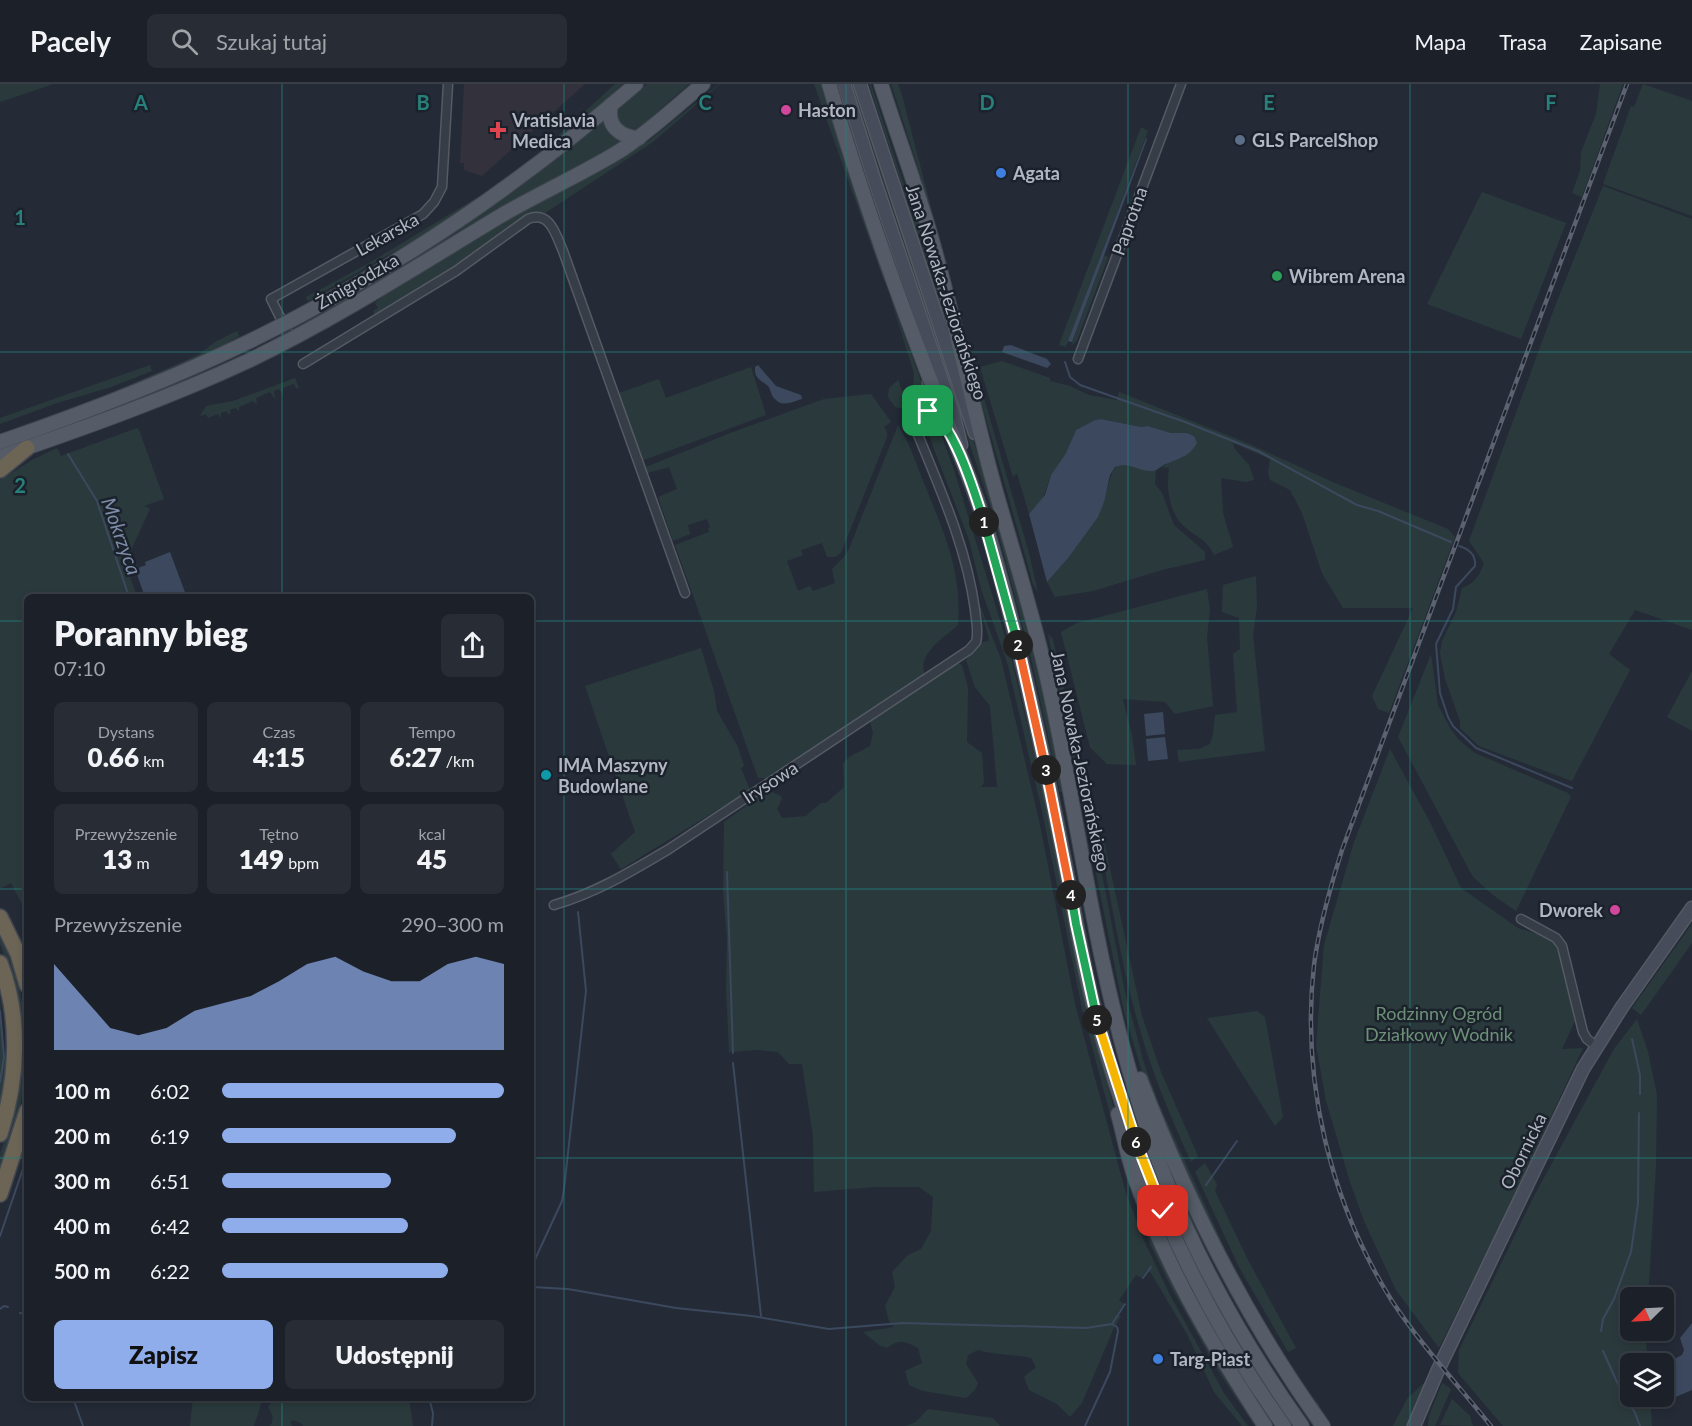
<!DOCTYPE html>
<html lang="pl">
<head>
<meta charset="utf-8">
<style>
	body { margin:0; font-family:Lato,sans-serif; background:#282d35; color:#f1f3f6; height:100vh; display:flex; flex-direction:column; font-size:22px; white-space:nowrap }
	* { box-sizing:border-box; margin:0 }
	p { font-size:20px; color:#a0a3a8 }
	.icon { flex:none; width:33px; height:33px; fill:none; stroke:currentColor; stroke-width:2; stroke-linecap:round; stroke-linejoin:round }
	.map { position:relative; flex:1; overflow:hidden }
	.panel { position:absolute; left:24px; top:510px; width:510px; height:807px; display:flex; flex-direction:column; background:#1b2029; border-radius:9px; box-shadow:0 3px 9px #0003,0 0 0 2px #393e46 }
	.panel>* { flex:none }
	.needle { width:39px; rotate:246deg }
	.controls { position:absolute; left:1620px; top:1203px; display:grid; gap:12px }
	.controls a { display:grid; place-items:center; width:54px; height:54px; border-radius:9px; background:#1b2029; box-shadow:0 3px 9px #0003,0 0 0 2px #393e46; font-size:30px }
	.pin { position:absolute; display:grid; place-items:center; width:51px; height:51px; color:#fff; margin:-26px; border-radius:12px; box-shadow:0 3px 9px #0006 }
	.km { position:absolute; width:30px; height:30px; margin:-15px; border-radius:50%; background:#222; color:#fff; font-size:16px; line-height:30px; text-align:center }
	.round { display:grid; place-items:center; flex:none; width:63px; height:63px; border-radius:9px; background:#282d35 }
	.summary { display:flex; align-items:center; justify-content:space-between; height:102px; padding:0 30px }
	h1 { font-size:33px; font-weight:800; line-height:45px }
	.stats { display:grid; grid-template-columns:repeat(3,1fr); gap:9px; height:102px; padding:6px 30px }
	.stats div { display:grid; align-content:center; border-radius:9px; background:#282d35; text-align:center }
	.stats b { font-size:26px; font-weight:800 }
	.stats small { font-size:16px; font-weight:400 }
	.stats p { font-size:16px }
	.chart { height:168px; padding:12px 30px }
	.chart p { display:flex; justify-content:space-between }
	.chart svg { width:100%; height:108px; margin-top:6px; fill:#90adeb; opacity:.7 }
	.button { display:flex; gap:12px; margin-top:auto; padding:12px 30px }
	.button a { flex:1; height:69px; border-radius:9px; background:#90adeb; color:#111; font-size:24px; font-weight:800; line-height:69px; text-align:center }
	.button a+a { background:#282d35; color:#f1f3f6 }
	ul { padding:0 30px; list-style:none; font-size:20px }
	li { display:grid; grid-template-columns:96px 72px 1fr; align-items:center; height:45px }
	li i { height:15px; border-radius:8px; background:#90adeb }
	header { display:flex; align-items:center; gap:36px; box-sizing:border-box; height:84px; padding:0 30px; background:#1b2029; border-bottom:2px solid #393e46 }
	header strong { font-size:28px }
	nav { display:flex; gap:33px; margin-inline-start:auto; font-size:21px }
	.search { width:420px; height:54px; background:#282d35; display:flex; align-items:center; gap:15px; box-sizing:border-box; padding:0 21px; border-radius:9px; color:#a0a3a8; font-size:22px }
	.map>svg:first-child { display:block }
</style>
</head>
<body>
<header>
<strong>Pacely</strong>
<div class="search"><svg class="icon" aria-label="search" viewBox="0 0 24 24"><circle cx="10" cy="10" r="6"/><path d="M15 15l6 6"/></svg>Szukaj tutaj</div>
<nav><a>Mapa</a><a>Trasa</a><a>Zapisane</a></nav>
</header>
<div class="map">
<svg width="1692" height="1342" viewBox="0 0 1692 1342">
	<rect width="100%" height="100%" fill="#242b37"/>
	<path fill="#33313c" d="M464,0H585L482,92L464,86V79H460Z"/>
	<g fill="#2a3a3c">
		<path d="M0,0H53L0,18Z"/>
		<path d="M615,0H623L583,37L487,112L411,160L386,172L308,217L306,213L371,178L486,108L538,70Z"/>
		<path d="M647,0H689L638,45L626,47L617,37L618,24Z"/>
		<path d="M719,0H720L653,58L545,129L534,128L523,133L468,175L375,232L373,227L378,224L375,219L387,208L500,139L650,56Z"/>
		<path d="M814,0H822L878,165L886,197H884Z"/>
		<path d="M850,0H855L998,431L1038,579L1064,707L1060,708L1032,578L993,430Z"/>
		<path d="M869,0H871L900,90L925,155L953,260L898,98L900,97Z"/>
		<path d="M891,0H898L903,15L951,201L1029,469L1038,509L1033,500L978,306L918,83Z"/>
		<path d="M1600,0H1623L1582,113L1572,109L1580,87L1581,68L1596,30Z"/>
		<path d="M1643,0L1692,17V132L1603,100L1631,22L1634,23Z"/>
		<path d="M605,35L622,57L318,235L316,233L400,185L523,98Z"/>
		<path d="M1141,43L1148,47L1066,263L1059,261Z"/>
		<path d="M1603,102L1692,135V546L1635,526L1609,570L1630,586L1572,697L1479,662L1460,644V637L1445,595L1440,569L1442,557L1456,528L1462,504C1474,500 1480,491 1484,479L1469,457L1554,225Z"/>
		<path d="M1482,108L1566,139L1521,255L1427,220Z"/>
		<path d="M1104,171L1108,173L1106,179L1077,256L1071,262Z"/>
		<path d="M889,210L925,308L922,318L917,321L913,311L914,289Z"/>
		<path d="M237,247L239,252L211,269L116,310L115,307L198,271L215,258Z"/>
		<path d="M1002,277L1050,294V297L1070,302L1089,311L1117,316L1119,308L1247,359L1335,399L1448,445L1455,453L1389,629L1378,625L1372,612L1413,524H1343L1322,489L1302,429L1290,406L1270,396L1268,389L1270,375L1233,359L1234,364L1249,381L1254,396L1246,398L1221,394L1223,429L1233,463L1214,471C1206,455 1200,455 1187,445C1169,431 1166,405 1169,384L1161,383C1182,369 1184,383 1194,352L1187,349H1171L1148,342L1141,343L1101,335L1095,336L1076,346L1066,369L1051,391L1043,414L1029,430L1017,389L1013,393L980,283Z"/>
		<path d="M150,281L152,287L111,303L57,319L0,340V334Z"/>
		<path d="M751,283L766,331L644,376L639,374L616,310L659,295L666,314Z"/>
		<path d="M295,294L299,305L296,304L294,300L283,304V311L279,305L274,307L275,315L270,308L256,314L257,321L253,317L239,323V327L235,324L230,326V331L226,327L221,329V334L218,330L208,334L206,330L200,332L206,322L233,317Z"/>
		<path d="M898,296L909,323L903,325L895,323L888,313L889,304Z"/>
		<path d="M871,310L891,338L884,343L887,348V353L841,469L835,473H827L822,459L801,466L803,471L787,477L798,507L810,502L813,507L835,499L832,485L844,473L849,465L898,341C912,363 916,381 926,404C945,451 962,489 958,541C945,553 916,570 925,591L766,694H758L675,461L709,448L708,444L710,443L707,435L688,441L690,450L673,457L658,413L677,405L669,383L648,389L646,383L733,348L824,315Z"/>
		<path d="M928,330L936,336L954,386L1010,569L1047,723L1076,874L1093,949L1137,1108L1261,1342L1254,1341L1217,1285L1172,1205L1150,1160L1128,1098L1082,925L1042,727L1007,578L981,505L969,456L921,331Z"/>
		<path d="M137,344L139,346L164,415L144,422L150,425L125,479L137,513H27V829L11,799L0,805V396L34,375L57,364L61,372Z"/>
		<path d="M1128,380L1152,387L1156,386L1155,400L1162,409L1174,441L1205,468V476L1162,486L1093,507L1055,513L1047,498L1069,473L1098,433L1113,386L1117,382Z"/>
		<path d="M1256,492L1257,523L1253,551L1265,667L1179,678L1177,666L1199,665L1210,660L1213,651L1215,631L1237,628L1233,570L1240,565L1239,534L1222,528L1223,501Z"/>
		<path d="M1207,505L1210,526L1207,553L1213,622L1175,630L1165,618L1123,615L1132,652L1136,681L1107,680L1090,663L1061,548L1077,539Z"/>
		<path d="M975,509L1001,575L1040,741L1075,920L1125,1106L1144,1157L1170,1211L1224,1309L1248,1342H1242L1214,1308L1187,1250L1151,1189L1147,1186L1142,1194L1136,1191L1119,1216L1124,1220L1116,1231L1121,1232L1113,1246L1082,1319L1070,1333L1057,1320L1029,1306L1024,1293L1036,1283L1031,1274C1013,1270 995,1271 978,1266L968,1271L966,1280L978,1299L975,1306L966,1314L923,1307L909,1301L905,1287L922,1279L918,1264C905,1257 899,1255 887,1264L879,1261L863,1248L894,1243L889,1237L885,1222L895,1203L892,1188L908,1171L921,1165L931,1147L933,1113L919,1103H875L814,1108L813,1052L802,980H789L778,968L758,966L729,968L726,904L727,857L723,808L724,738L768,706L781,712L782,715L777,725L782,734L806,732L821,719H826L844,703L843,680L849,673L870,662L873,649L870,637L958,579L962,581L968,604L967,658L982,669L984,699L981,703H997L990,622L975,603L966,576L981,558L989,557C987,540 978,526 975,509Z"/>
		<path d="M1048,550L1053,555L1079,673L1125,908L1144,979L1159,1020L1225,1165L1265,1241L1304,1302L1320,1322L1318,1324L1237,1201L1146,1001L1124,928Z"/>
		<path d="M701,564L714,607L717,627L738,663L744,682L741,684L750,706L621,785L611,770L635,748L585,602Z"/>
		<path d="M1431,570L1438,621L1450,644L1459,656L1475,669L1568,709L1571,713L1516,827L1493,811L1473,793L1398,653Z"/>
		<path d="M1692,587V647L1667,633Z"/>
		<path d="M1390,665L1431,740L1461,804L1518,844L1544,852L1554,859L1562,875L1575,937L1562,965L1583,964L1501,1139L1439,1264L1396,1206L1364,1137L1350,1098L1326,1017L1316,961L1324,861L1354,758Z"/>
		<path d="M1104,757L1142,932L1161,988L1198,1072L1191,1078C1172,1035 1153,992 1140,946C1122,885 1112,821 1100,758Z"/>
		<path d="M1692,840V859L1641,931L1632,924Z"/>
		<path d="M0,849C24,900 32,958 22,1012C18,1038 8,1063 0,1088V1070L15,1025L21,982L8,881L0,860Z"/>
		<path d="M0,915L6,991L0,1021Z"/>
		<path d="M1257,927L1265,933L1283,1033L1275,1042L1207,934Z"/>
		<path d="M1637,935L1648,968L1657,1011L1656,1082L1648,1213L1630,1214V1246L1646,1247L1647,1279L1630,1280V1312L1650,1313L1652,1342H1503L1458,1289L1459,1266L1533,1114L1614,965Z"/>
		<path d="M1160,1057C1185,1113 1208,1170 1239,1223C1262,1264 1288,1304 1316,1342H1313C1267,1277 1227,1210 1193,1138L1190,1139L1166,1080Z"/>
		<path d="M1205,1079L1217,1100L1215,1107L1248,1176L1296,1264L1288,1268L1239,1183L1195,1088Z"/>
		<path d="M1428,1295L1409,1342H1393L1407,1315Z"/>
		<path d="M1442,1299L1451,1305L1435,1342H1428L1429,1332Z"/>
		<path d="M193,1314H263L254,1342H190Z"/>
		<path d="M275,1314H409L413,1342H303L301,1339L293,1336L290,1338L292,1342H270C275,1335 272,1329 268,1323Z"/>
		<path d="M1452,1315L1470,1332L1473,1342L1440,1341Z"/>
		<path d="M928,1325L993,1334L1000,1342H905L916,1338Z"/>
	</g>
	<g fill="#3b485e">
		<path d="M1146,54L1147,55L1072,258L1068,257Z"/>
		<path d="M1011,261L1047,275L1051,280L1047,284L1002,268L1004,262Z"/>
		<path d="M758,281L776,302L801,311L802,315C794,317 782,324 775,315C771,312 771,306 768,302C761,296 754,295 755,283Z"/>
		<path d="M1101,335L1141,343L1148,342L1171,349H1187L1194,352L1197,359C1189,373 1180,374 1166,380C1161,381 1159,386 1153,387C1139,388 1130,377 1115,383L1110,391L1104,418L1098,433L1069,473L1047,498L1029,430L1045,411L1051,391L1066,369L1076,346L1095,336Z"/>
		<path d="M170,468L186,511L180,513H145L134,482L137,481L138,484L146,481L145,478Z"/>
		<path d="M1163,628L1165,650L1146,652L1144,630Z"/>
		<path d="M1165,653L1168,675L1148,677L1146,655Z"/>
		<path d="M1692,1239V1306L1671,1315L1664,1304V1280L1682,1271L1684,1266L1680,1254Z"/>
	</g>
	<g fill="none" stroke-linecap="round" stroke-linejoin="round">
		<g stroke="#3b485e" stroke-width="2">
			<path d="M1065,278L1070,293L1080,301L1185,338L1258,367L1357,421L1378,427L1451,458"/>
			<path d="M68,370L97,417L129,513"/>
			<path d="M1459,462C1469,465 1476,471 1475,482L1456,503L1453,525L1436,560L1440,609L1448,633L1453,642L1476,664L1572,704"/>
			<path d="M727,788L733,969"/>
			<path d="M0,927L4,973L0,998"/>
			<path d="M1632,955L1640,991V1010"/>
			<path d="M733,979L761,1232"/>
			<path d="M1206,1101L1237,1057"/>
			<path d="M0,1152L27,1073"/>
			<path d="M531,1184L562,1117L564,1105L586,907L578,828"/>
			<path d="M1143,1194L1151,1183"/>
			<path d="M531,1203L568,1205L676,1224L752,1232L829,1245L902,1239L1086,1244L1112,1240L1125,1220"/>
			<path d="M0,1225L4,1222L8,1223"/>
			<path d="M20,1229L27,1230"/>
			<path d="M1601,1247L1603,1235L1614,1215L1631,1168L1638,1119L1639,1029"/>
			<path d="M1603,1267L1617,1298L1635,1329L1640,1342"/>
			<path d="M73,1314L83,1342"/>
			<path d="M429,1314L433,1329L432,1342"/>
			<path d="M1085,1342L1110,1288L1118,1247L1117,1243L1112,1240"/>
		</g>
		<g stroke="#555a65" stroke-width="11">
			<g id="street">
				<path d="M291,255L271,215L423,130L434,118L442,103L448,0"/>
				<path d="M1078,275L1181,0"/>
				<path d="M303,280L456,187L528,135C550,126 556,151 563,167L685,509"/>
				<path d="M918,327L934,329L945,341"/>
				<path d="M554,821C596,809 632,787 669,765L969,566L976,558C979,548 976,537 975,526C966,458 935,394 910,331C925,324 929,314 927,298"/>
				<path d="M1521,835L1556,854L1562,862L1583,948L1587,955L1596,962"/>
			</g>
		</g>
		<g stroke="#555a65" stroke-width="15">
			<g id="secondary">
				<path d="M844,0L874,95L953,329L961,361"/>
				<path d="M860,0L975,349"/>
				<path d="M1414,1342L1438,1286L1583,985L1622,923L1692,824"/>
			</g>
		</g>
		<g stroke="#404650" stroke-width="16">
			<g id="primary">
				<path d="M829,0C857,96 890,191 926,285C948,342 974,400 991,459C1021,565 1044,672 1065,780C1075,829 1082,879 1095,927C1133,1075 1195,1218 1284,1342"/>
				<path d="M881,0C897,50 915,99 930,149C953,229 970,310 991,390C1009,456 1031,522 1046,589C1077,725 1093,865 1133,999C1168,1123 1228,1238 1302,1342"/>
				<path d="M611,21C606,42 620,53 639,54"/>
				<path d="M0,358C84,329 168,297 248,258C389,190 518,102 636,0"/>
				<path d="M0,373C84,344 169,314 250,276C337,234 419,181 502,131C540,109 580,91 618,68C648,49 675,23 703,0"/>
				<path d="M1140,995C1187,1117 1246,1235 1323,1342"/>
				<path d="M1118,1030C1124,1052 1128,1075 1136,1097C1167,1185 1214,1264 1265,1342"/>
			</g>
		</g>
		<g stroke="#424752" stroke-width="18">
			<g id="highway">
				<path d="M0,386L27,364"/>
				<path d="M0,833L18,870L27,901"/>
				<path d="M0,879C21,934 18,995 0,1050"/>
				<path d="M0,1110L27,1027"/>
			</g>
		</g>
		<use href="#street" stroke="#373d47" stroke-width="8"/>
		<use href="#secondary" stroke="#464c5a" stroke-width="12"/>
		<use href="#primary" stroke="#555c67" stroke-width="14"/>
		<use href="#highway" stroke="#6c6555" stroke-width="15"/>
		<g stroke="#5c6270" stroke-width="4.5">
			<path id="rail" d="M1491,1342C1458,1301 1421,1261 1392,1217C1330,1118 1301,997 1314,881C1319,842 1330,804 1342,766L1627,0"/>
		</g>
		<use href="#rail" stroke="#1c222c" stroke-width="2" stroke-dasharray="7" stroke-linecap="butt"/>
	</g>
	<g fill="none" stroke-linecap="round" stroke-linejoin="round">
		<g stroke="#fff" stroke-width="12">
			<path id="split-1" d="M928,327C953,335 976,413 984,438"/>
		</g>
		<g stroke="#fff" stroke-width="12">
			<path id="split-2" d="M984,438L1018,561"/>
		</g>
		<g stroke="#fff" stroke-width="12">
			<path id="split-3" d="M1018,561L1046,686"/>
		</g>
		<g stroke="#fff" stroke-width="12">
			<path id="split-4" d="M1046,686L1071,811"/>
		</g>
		<g stroke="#fff" stroke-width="12">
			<path id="split-5" d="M1071,811L1076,840L1097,936"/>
		</g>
		<g stroke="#fff" stroke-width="12">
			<path id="split-6" d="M1097,936L1136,1058"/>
		</g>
		<g stroke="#fff" stroke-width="12">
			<path id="split-7" d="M1136,1058L1163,1127"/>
		</g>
		<use href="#split-1" stroke="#22a559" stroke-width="8"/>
		<use href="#split-2" stroke="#22a559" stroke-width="8"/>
		<use href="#split-3" stroke="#f0652b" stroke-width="8"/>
		<use href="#split-4" stroke="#f0652b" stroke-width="8"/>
		<use href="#split-5" stroke="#22a559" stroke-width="8"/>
		<use href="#split-6" stroke="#f5b400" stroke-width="8"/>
		<use href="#split-7" stroke="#f5b400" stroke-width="8"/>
	</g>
	<path fill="none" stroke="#27807b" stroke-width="1.5" stroke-opacity="0.55" d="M282,0V513M564,0V1342M846,0V1342M1128,0V1342M1410,0V1342M0,268H1692M0,537H27M531,537H1692M0,805H27M531,805H1692M0,1074H27M531,1074H1692M282,1314V1342"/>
	<g fill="#d1479c" stroke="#1c222c" stroke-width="2">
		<circle cx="786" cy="26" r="6"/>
		<circle cx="1615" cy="826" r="6"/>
	</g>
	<path fill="#e0444e" stroke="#1c222c" stroke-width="2" d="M495 37h6v6h6v6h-6v6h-6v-6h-6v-6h6z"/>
	<circle fill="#5c6f8a" stroke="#1c222c" stroke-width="2" cx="1240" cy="56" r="6"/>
	<g fill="#3f7fe0" stroke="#1c222c" stroke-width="2">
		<circle cx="1001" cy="89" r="6"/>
		<circle cx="1158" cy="1275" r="6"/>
	</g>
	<circle fill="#2e9e5b" stroke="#1c222c" stroke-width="2" cx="1277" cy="192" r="6"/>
	<circle fill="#0f9aa8" stroke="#1c222c" stroke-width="2" cx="546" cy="691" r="6"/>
	<g text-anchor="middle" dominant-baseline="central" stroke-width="5" stroke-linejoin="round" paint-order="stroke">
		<g font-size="18" font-weight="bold" fill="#b2b7c3" stroke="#1c222c" text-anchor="start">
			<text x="798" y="26">Haston</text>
			<text x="512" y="36">Vratislavia<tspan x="512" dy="21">Medica</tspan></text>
			<text x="1252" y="56">GLS ParcelShop</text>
			<text x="1013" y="89">Agata</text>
			<text x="1289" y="192">Wibrem Arena</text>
			<text x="558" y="681">IMA Maszyny<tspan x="558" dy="21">Budowlane</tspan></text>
			<text x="1603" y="826" text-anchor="end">Dworek</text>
			<text x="1170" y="1275">Targ-Piast</text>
		</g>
		<g font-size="18" fill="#b2b7c3" stroke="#1c222c">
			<text transform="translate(1129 137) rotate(-70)">Paprotna</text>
			<text transform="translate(387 150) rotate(-29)">Lekarska</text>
			<text transform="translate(357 197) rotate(-30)">Żmigrodzka</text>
			<text transform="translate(947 208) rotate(72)">Jana Nowaka-Jeziorańskiego</text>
			<text transform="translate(1081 677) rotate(78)">Jana Nowaka-Jeziorańskiego</text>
			<text transform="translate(770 698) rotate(-33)">Irysowa</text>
			<text transform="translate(1523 1067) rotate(-64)">Obornicka</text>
		</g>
		<g font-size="18" fill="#6c9177" stroke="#1c222c">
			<text x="1439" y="929">Rodzinny Ogród<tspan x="1439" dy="21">Działkowy Wodnik</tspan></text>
		</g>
		<g font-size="20" font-style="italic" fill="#7d8da9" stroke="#1c222c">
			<text transform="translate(122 452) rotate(70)">Mokrzyca</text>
		</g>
	</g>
	<g font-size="20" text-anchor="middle" font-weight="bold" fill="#27807b" stroke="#1c222c" stroke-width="5" stroke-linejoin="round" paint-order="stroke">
		<text x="141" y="26">A</text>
		<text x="423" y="26">B</text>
		<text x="705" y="26">C</text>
		<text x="987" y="26">D</text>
		<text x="1269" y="26">E</text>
		<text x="1551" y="26">F</text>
		<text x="20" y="141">1</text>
		<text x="20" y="409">2</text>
	</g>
</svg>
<div class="controls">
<a><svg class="needle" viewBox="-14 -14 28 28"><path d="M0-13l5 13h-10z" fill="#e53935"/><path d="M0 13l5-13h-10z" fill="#a0a3a8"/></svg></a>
<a><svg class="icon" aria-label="layers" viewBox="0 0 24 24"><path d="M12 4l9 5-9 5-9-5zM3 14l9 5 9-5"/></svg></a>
</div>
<div class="pin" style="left:928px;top:327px;background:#1e9e55"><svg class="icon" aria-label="arrive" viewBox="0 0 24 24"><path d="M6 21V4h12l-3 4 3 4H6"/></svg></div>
<div class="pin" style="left:1163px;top:1127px;background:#d93025"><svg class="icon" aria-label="check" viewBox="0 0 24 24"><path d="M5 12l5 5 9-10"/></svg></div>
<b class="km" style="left:984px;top:438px">1</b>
<b class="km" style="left:1018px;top:561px">2</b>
<b class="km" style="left:1046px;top:686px">3</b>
<b class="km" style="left:1071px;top:811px">4</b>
<b class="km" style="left:1097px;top:936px">5</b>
<b class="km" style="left:1136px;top:1058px">6</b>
<section class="panel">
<div class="summary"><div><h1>Poranny bieg</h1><p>07:10</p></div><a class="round"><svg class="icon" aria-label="share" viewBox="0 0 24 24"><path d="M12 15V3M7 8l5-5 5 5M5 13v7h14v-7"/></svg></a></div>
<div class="stats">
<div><p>Dystans</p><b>0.66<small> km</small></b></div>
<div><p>Czas</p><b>4:15</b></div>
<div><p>Tempo</p><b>6:27<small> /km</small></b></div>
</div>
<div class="stats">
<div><p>Przewyższenie</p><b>13<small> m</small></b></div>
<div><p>Tętno</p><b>149<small> bpm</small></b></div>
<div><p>kcal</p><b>45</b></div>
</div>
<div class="chart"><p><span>Przewyższenie</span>290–300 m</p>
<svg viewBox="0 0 160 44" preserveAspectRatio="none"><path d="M0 44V9L10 22L20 35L30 38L40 35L50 28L60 25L70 22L80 16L90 9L100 6L110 12L120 16L130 16L140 9L150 6L160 9V44z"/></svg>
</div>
<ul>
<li><b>100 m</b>6:02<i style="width:100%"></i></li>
<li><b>200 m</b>6:19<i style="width:83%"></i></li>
<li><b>300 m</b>6:51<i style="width:60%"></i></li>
<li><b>400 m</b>6:42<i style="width:66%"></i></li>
<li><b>500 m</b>6:22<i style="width:80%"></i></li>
</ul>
<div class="button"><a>Zapisz</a><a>Udostępnij</a></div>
</section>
</div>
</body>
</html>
